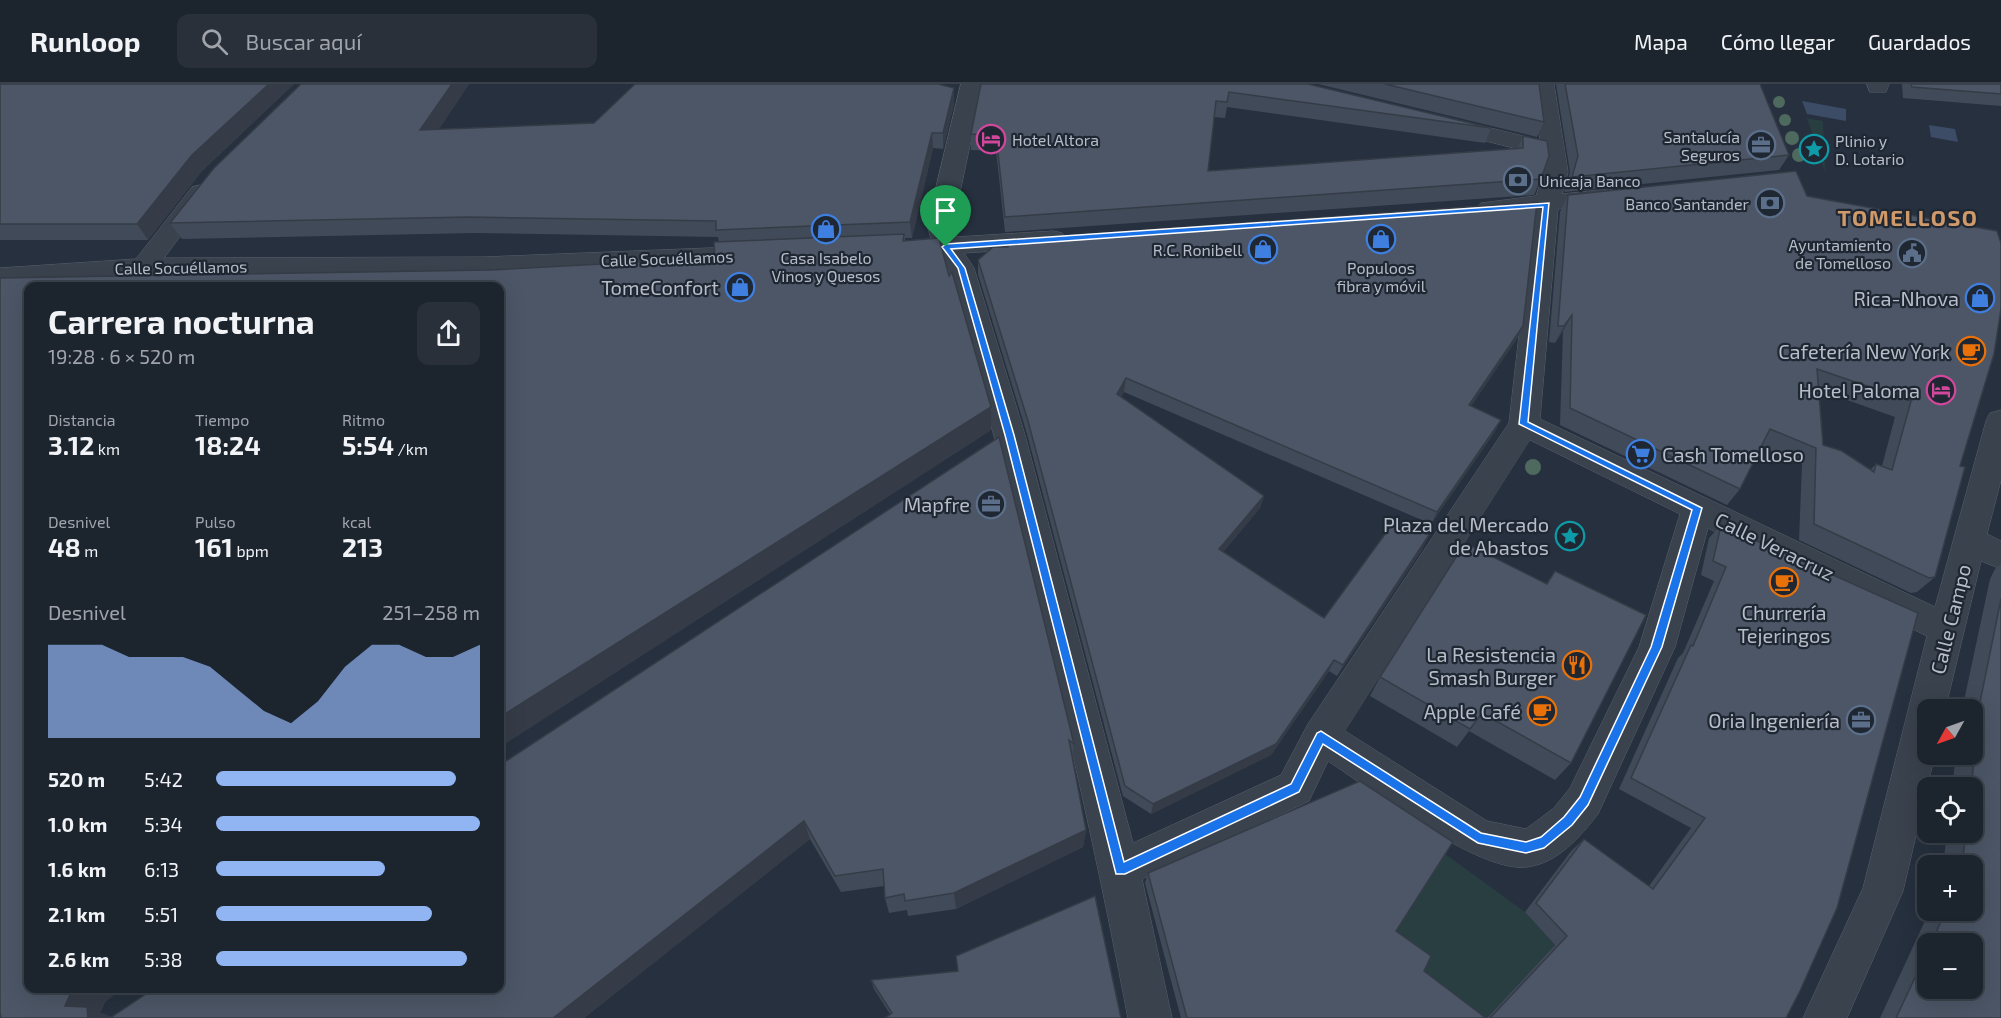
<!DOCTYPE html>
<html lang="es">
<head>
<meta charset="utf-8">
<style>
	body { margin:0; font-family:"Exo 2",sans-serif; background:#29303a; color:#f1f3f6; height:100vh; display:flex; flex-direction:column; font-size:22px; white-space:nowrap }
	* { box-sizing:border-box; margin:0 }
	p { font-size:20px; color:#a0a4aa }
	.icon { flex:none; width:33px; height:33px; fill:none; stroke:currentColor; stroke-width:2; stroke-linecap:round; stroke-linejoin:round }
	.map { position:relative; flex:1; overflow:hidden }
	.details { position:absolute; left:24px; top:198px; width:480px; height:711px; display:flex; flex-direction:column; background:#1c242e; border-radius:12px; box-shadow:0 6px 24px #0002,0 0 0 2px #3a414a }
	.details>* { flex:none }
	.needle { width:39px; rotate:230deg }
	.fabs { position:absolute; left:1917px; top:615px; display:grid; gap:12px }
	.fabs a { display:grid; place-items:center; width:66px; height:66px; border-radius:12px; background:#1c242e; box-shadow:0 6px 24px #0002,0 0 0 2px #3a414a; font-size:30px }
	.pin { position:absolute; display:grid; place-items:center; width:51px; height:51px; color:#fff; margin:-62px -26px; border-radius:50% 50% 50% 0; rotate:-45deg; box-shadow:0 0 6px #0007 }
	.pin .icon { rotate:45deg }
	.round { display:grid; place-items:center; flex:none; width:63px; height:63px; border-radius:12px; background:#29303a }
	.headline { display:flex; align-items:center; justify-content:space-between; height:102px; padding:0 24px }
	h1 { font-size:33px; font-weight:700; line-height:45px }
	.figures { display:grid; grid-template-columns:repeat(3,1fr); gap:9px; height:102px; padding:6px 24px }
	.figures div { display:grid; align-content:center }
	.figures b { font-size:26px; font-weight:700 }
	.figures small { font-size:16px; font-weight:400 }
	.figures p { font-size:16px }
	.chart { height:168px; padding:12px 24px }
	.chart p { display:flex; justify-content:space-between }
	.chart svg { width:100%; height:108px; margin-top:6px; fill:#91b4f2; opacity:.7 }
	ul { padding:0 24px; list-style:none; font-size:20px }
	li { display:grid; grid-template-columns:96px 72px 1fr; align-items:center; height:45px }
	li i { height:15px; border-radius:8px; background:#91b4f2 }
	header { display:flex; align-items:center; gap:36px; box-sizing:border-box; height:84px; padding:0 30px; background:#1c242e; border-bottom:2px solid #3a414a }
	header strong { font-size:28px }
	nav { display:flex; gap:33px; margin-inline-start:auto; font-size:21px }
	.search { width:420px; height:54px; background:#29303a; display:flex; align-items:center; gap:15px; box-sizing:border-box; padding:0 21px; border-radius:12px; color:#a0a4aa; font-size:22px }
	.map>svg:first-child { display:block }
</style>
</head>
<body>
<header>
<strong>Runloop</strong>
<div class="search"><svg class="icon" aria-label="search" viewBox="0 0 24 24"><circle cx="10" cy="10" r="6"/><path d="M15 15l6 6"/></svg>Buscar aquí</div>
<nav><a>Mapa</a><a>Cómo llegar</a><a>Guardados</a></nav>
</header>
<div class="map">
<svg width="2001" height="934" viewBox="0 0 2001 934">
	<rect width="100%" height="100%" fill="#26303e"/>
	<g fill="#293e40">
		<path d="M1807,34L1823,37L1825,88Z"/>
		<path d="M1444,769L1525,828L1555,861L1487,934H1466L1388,856Z"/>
	</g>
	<g fill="#3c4c66">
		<path d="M1802,17L1846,25V37L1807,30Z"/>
		<path d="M1929,41L1955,45L1958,58L1931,53Z"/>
	</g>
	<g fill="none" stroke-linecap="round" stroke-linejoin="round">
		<g stroke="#58606c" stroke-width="1">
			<g id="street">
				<path d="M961,0H983L953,141L956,153L1053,147L1062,149L1066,155L1062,161L1053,163L964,169L974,184L1025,351L1133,759L1281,691L1308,640L1509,339L1533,128L1490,132L1481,129L1477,124L1481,119L1536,112L1544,88L1542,71L1437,45L1433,40L1437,35L1445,33L1540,56L1532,0H1554L1568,88L1562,110L1609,105L1618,108L1621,113L1618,118L1558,125L1540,335L1935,523L1986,337L1990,329L2001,326V396L1987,450L2001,457V485L1981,477L1945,626H1928V670H1935L1903,807L1847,934H1803L1863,804L1927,552L1708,444L1675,563L1598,730C1580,753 1558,779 1527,783C1477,789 1371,705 1328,677L1309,717L1142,795L1172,934H1128C1080,682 1018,432 948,185L938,171L898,173L889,171L885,165L889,159L931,155L927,141ZM1530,356L1680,430L1639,563L1570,704L1554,724L1526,745L1487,737L1345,647Z"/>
				<path d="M1867,0H1889L1886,8H1870Z"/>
				<path d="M201,101L210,103L213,108L164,174L484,173L759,162L768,164L772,170L768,176L759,178L484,189L144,191L0,202V184L136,175L192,103Z"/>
			</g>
		</g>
		<use href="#street" fill="#3a424e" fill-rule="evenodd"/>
	</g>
	<g fill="#4e695e">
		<circle cx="1779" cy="18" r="6"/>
		<circle cx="1785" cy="36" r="6"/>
		<circle cx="1792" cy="54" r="7"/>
		<circle cx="1799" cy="71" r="7"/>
		<circle cx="1533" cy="383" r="8"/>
	</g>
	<g fill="#414a58" fill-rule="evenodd">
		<path d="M0,0H294L202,87L148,156H0Z"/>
		<path d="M301,0H469L438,46L594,39L635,0H938L954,4V20L943,65L933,64L912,154H905V157L939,154L949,192L952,188L991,323V346L500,663V202H28V904H114L115,910L105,918L100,929L112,933L155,904H500V681L999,353L1074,660L1072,676L1086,746L1083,763L956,825L908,832L907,826L889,829L885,814L884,802L841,808L810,755L584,934H1L0,928V194L490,186L715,174L714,158H719L718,153L475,149L182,155L170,139L214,84Z"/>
		<path d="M981,0H1308L1491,44L1485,59L1227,23L1225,34L1214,33L1208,87L1518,64L1523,52L1541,95L1534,111L1005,148L996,67L971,66V50Z"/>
		<path d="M1318,0H1539L1544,38L1537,53Z"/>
		<path d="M1556,0H1760L1789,71L1779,86L1564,108L1570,88Z"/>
		<path d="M1902,0H2001V22L1903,14Z"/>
		<path d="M1568,111L1807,112L1960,382L1935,493L1917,508L1911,509L1799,456L1802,380L1761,363L1740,405L1727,421L1560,341L1563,247L1555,259L1549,258L1560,128ZM1819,306L1895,333L1882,382L1876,380L1870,386L1823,361Z"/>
		<path d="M1008,156L1523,242L1516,256L1471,322L1501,336L1494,349L1431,440L1124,308L1121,313L1264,412L1260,424L1223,468L1324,534L1423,464L1337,592L1329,587L1271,671L1151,730L1123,712L1027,350L978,190V176L1008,163Z"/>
		<path d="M1721,441L1786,934H1487L1555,861L1525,828L1572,766L1584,755L1649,802L1691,744L1619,705L1678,574L1683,569L1714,497L1701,491L1709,454Z"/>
		<path d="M2001,480V934H1880L1930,826H1972V782H1943L1947,748H1972V704H1952L1956,670H1972V626H1962L1990,495L1995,485ZM1928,860H1972L1928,904Z"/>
		<path d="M1555,487L1571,679L1555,696L1469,647L1457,663L1370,612L1380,593L1547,499Z"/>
		<path d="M1148,789L1396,847L1424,887L1486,934H1181L1145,799Z"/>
		<path d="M871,896L1121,934L890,930L874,905Z"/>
	</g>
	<g fill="#353c47">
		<path d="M269,0H294L202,87L148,156L137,140L192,71Z"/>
		<path d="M452,0H469L428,62L420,46Z"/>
		<path d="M954,4V20L943,65V49Z"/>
		<path d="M932,49L933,64L912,154L910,138Z"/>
		<path d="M1572,231L1563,247L1555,259L1564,242Z"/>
		<path d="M1523,242L1516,256L1463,334L1469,321Z"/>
		<path d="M1126,294L1124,308L1116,323L1117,310Z"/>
		<path d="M991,323V346L500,663V633Z"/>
		<path d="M1501,336L1494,349L1431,440L1437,428Z"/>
		<path d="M1264,412L1260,424L1215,478L1219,465Z"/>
		<path d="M1429,451L1423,464L1337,592L1343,581Z"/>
		<path d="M1334,576L1329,587L1271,671L1151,730L1153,720Z"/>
		<path d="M804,737L810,755L584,934H553Z"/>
		<path d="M1086,746L1083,763L956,825L954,809Z"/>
		<path d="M114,904L115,910L105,918L100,929L114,934H88L65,922L73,905Z"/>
	</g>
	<g fill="#4c5666" stroke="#353c47" stroke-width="1.5" fill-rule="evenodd">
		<path d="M0,0H269L192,71L137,140H0Z"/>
		<path d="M301,0H452L420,46L594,39L635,0H938L954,4L943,49H932L910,138L716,146V137L468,133L170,139L214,84Z"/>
		<path d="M981,0H1308L1491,44L1229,8L1227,18L1216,17L1208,87L1523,64V52L1547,57L1549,72L1541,95L1005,133L996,51L971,50Z"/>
		<path d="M1385,0H1539L1544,38Z"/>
		<path d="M1565,0H1760L1789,71L1572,93L1578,72Z"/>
		<path d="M1911,0H2001V10L1912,3Z"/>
		<path d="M1796,87L1807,112L1997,147L2001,159V225L1994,270L1960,382L1965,383L1935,493L1929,494L1814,440L1816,364L1770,345L1740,405L1570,324L1572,231L1564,242H1558L1568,111ZM1817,285L1911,317L1892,386L1876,380L1874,388L1842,367L1823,361Z"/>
		<path d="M1537,118L1523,242L1469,321L1501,336L1437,428L1126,294L1117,310L1264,412L1219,465L1324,534L1396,435L1429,451L1343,581L1334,576L1276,660L1153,720L1125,702L1028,337L978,176L993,163H1008V156Z"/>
		<path d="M904,150L903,157L939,154L949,192L952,188L991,323L500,633V372L504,355H500V202H28V904H73L65,922L87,923L88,934H1L0,928V194L490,186L715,174L714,158Z"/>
		<path d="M999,353L1074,660L1069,656L1086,746L954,809L905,817L904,810L885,814L883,785L835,792L804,737L553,934H110L155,904H500V681Z"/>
		<path d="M1721,441L1918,529L1837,824L1800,907L1786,934H1490L1567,852L1536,819L1584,755L1653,805L1705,734L1631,694L1691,561L1693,562L1726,483L1713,477Z"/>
		<path d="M1465,459L1547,500L1555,487L1646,531L1571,679L1482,629L1470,645L1380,593Z"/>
		<path d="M2001,515V934H1896L1928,866V904H1972V860H1931L1946,826H1972V782H1962L1966,748H1972V704H1971L1981,613Z"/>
		<path d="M1360,697L1453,758L1396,847L1431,872L1424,887L1486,934H1187L1148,789Z"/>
		<path d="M1095,812L1121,934H885L892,929L871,896L958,887L956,872Z"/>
	</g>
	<path fill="#1a73e8" stroke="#fff" stroke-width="1.5" fill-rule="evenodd" d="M1549,119L1528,338L1702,424L1662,563L1588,721L1572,741L1544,764L1526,769L1478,759L1323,660L1299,708L1125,790H1116L1005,351L958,184L942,163L946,160ZM1543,123L1519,340L1692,426L1651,563L1580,713L1564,733L1541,753L1526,758L1481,749L1321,647L1317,649L1291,700L1124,778L1014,351L965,184L951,165Z"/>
	<defs>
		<g id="hotel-ring" transform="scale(1.5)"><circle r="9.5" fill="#1f2733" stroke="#d1479c" stroke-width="1.5"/><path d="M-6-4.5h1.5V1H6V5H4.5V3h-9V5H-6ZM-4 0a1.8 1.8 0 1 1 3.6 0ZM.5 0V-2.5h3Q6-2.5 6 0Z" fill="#d1479c"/></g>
		<g id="office-ring" transform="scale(1.5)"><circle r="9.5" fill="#1f2733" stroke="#5c6f8a" stroke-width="1.5"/><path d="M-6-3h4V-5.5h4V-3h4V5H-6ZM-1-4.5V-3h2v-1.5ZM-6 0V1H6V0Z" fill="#5c6f8a"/></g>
		<g id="sight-ring" transform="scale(1.5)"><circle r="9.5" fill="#1f2733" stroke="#0f9aa8" stroke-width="1.5"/><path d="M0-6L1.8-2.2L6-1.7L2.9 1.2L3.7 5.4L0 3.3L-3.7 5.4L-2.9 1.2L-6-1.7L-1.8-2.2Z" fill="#0f9aa8"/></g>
		<g id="bank-ring" transform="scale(1.5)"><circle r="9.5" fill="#1f2733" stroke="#5c6f8a" stroke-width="1.5"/><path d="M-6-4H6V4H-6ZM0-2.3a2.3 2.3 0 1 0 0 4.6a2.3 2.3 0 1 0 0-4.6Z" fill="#5c6f8a"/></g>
		<g id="shop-ring" transform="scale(1.5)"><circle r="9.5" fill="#1f2733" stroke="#3f7fe0" stroke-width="1.5"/><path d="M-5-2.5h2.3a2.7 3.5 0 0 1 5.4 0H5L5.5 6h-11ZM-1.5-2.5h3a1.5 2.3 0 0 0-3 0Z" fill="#3f7fe0"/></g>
		<g id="civic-ring" transform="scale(1.5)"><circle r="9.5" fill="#1f2733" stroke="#5c6f8a" stroke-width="1.5"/><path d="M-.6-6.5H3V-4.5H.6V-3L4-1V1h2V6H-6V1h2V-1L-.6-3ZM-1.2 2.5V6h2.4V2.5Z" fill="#5c6f8a"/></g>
		<g id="cafe-ring" transform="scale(1.5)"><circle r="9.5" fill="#1f2733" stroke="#e8710a" stroke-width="1.5"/><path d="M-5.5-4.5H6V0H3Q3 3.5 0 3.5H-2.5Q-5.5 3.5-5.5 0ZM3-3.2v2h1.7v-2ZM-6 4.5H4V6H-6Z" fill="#e8710a"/></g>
		<g id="supermarket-ring" transform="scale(1.5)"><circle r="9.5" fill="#1f2733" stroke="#3f7fe0" stroke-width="1.5"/><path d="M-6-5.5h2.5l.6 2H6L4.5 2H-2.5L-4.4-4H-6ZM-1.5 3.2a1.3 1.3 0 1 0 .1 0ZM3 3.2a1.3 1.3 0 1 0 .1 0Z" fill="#3f7fe0"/></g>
		<g id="restaurant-ring" transform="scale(1.5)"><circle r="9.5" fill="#1f2733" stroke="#e8710a" stroke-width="1.5"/><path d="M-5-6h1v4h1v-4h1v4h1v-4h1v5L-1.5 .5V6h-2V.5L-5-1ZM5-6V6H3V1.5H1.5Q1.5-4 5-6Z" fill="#e8710a"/></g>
	</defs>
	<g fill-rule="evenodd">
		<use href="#hotel-ring" x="991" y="55"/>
		<use href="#office-ring" x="1761" y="61"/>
		<use href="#sight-ring" x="1814" y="65"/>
		<use href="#bank-ring" x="1518" y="96"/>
		<use href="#bank-ring" x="1770" y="119"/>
		<use href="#shop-ring" x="826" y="145"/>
		<use href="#shop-ring" x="1381" y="155"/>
		<use href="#shop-ring" x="1263" y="165"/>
		<use href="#civic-ring" x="1912" y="169"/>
		<use href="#shop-ring" x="740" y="203"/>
		<use href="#shop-ring" x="1980" y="214"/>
		<use href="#cafe-ring" x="1971" y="267"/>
		<use href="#hotel-ring" x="1941" y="306"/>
		<use href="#supermarket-ring" x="1641" y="370"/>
		<use href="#office-ring" x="991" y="420"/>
		<use href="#sight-ring" x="1570" y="452"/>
		<use href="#cafe-ring" x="1784" y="498"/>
		<use href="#restaurant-ring" x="1577" y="581"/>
		<use href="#cafe-ring" x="1542" y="627"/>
		<use href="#office-ring" x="1861" y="636"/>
	</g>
	<g text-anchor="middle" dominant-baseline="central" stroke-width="4.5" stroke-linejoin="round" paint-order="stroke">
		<g font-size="16" fill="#b6bdc9" stroke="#1f2733" text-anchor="end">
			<text x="1740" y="52">Santalucía<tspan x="1740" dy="18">Seguros</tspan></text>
			<text x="1012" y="55" text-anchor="start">Hotel Altora</text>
			<text x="1835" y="56" text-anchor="start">Plinio y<tspan x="1835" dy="18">D. Lotario</tspan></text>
			<text x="1539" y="96" text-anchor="start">Unicaja Banco</text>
			<text x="1749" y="119">Banco Santander</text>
			<text x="1891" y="160">Ayuntamiento<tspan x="1891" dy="18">de Tomelloso</tspan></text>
			<text x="1242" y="165">R.C. Ronibell</text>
			<text x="826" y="173" text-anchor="middle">Casa Isabelo<tspan x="826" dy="18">Vinos y Quesos</tspan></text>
			<text x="1381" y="183" text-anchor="middle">Populoos<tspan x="1381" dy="18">fibra y móvil</tspan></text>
		</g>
		<g font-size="16" fill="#b6bdc9" stroke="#1f2733">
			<text transform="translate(667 174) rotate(-2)">Calle Socuéllamos</text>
			<text transform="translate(181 183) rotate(-1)">Calle Socuéllamos</text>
		</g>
		<g font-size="20" fill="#b6bdc9" stroke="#1f2733" text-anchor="end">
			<text x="719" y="203">TomeConfort</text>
			<text x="1959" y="214">Rica-Nhova</text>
			<text x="1950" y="267">Cafetería New York</text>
			<text x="1920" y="306">Hotel Paloma</text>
			<text x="1662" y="370" text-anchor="start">Cash Tomelloso</text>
			<text x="970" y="420">Mapfre</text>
			<text x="1549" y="440">Plaza del Mercado<tspan x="1549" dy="23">de Abastos</tspan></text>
			<text x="1784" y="528" text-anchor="middle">Churrería<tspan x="1784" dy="23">Tejeringos</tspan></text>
			<text x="1556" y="570">La Resistencia<tspan x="1556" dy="23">Smash Burger</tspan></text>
			<text x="1521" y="627">Apple Café</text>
			<text x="1840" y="636">Oria Ingeniería</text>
		</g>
		<g font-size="20" fill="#b6bdc9" stroke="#1f2733">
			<text transform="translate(1775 462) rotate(26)">Calle Veracruz</text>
			<text transform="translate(1950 535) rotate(-76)">Calle Campo</text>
		</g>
		<g font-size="22" font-weight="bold" letter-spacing="1.5" fill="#cf996a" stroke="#1f2733">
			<text x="1908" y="133">TOMELLOSO</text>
		</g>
	</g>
</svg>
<div class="fabs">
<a><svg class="needle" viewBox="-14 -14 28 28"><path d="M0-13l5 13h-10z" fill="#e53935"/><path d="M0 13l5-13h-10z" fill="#a0a4aa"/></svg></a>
<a><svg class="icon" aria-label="locate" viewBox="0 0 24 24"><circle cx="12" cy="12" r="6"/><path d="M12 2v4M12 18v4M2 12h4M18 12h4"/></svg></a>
<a>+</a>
<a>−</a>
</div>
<div class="pin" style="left:946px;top:163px;background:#1e9e55"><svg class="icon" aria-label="arrive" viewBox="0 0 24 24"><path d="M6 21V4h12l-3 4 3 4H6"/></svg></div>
<section class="details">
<div class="headline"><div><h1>Carrera nocturna</h1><p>19:28 · 6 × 520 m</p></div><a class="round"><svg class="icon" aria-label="share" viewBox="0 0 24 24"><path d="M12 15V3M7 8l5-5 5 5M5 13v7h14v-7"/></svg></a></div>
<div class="figures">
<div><p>Distancia</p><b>3.12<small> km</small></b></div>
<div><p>Tiempo</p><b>18:24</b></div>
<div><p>Ritmo</p><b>5:54<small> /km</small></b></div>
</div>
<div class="figures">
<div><p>Desnivel</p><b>48<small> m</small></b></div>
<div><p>Pulso</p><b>161<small> bpm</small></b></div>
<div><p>kcal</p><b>213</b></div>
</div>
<div class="chart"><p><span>Desnivel</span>251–258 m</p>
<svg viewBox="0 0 160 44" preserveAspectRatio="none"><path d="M0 44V6L10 6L20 6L30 11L40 11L50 11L60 15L70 24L80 33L90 38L100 29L110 15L120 6L130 6L140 11L150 11L160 6V44z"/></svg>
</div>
<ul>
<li><b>520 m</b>5:42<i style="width:91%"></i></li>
<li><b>1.0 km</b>5:34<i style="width:100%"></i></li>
<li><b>1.6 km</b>6:13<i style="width:64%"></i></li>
<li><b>2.1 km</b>5:51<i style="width:82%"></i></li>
<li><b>2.6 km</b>5:38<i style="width:95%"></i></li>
</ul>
</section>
</div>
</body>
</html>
